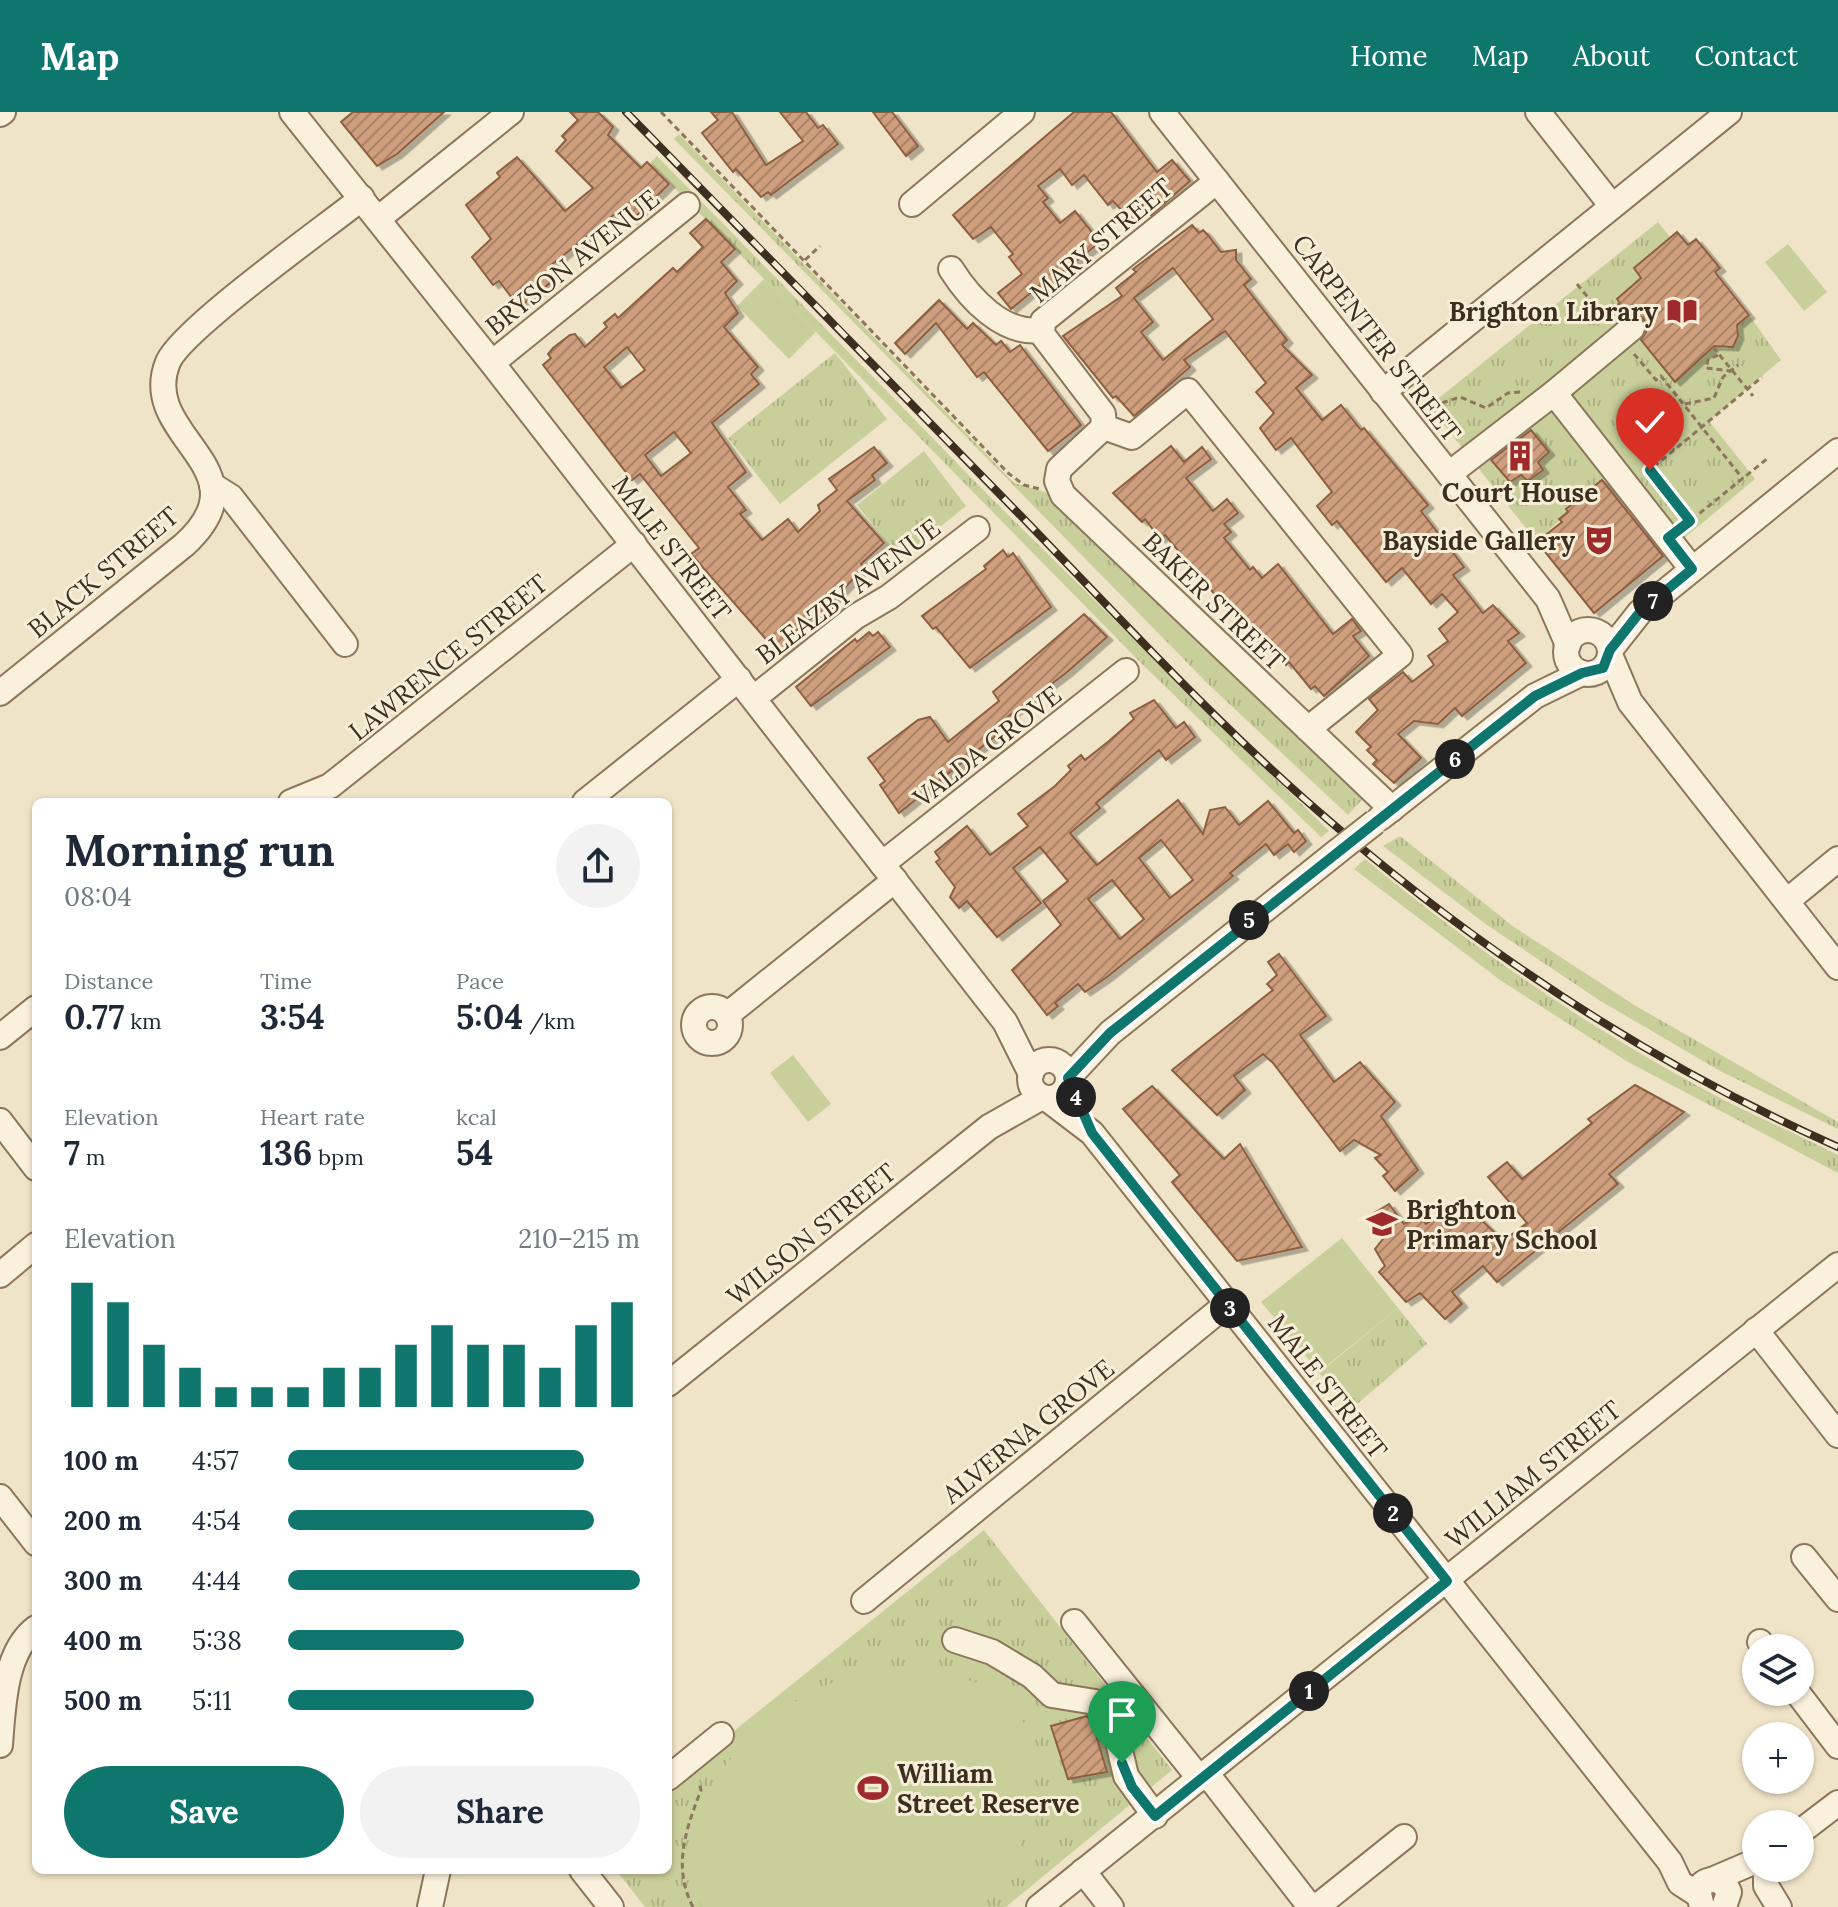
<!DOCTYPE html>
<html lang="en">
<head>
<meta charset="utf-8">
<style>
	body { margin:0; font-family:Lora,serif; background:#f2f2f3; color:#1f2937; height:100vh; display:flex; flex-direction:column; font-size:30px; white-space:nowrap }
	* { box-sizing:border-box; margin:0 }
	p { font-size:26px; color:#747a83 }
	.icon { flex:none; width:44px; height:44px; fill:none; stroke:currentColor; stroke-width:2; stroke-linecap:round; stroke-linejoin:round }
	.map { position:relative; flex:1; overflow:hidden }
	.details { position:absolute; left:32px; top:686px; width:640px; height:1076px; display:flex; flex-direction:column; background:#fff; border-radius:12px; box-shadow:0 2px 6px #0004 }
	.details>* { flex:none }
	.tools { position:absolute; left:1742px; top:1522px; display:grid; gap:16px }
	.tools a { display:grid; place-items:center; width:72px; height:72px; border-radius:50%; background:#fff; box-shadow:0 2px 6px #0004; font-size:40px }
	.pin { position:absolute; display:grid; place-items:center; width:68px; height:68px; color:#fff; margin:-82px -34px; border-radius:50% 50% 50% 0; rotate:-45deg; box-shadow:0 0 8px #0007 }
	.pin .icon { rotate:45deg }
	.km { position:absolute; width:40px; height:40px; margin:-20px; border-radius:50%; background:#222; color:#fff; font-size:22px; line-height:40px; text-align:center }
	.round { display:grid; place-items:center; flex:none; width:84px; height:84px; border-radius:42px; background:#f2f2f3 }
	.headline { display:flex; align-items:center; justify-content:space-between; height:136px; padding:0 32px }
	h1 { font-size:44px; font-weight:700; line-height:60px }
	.figures { display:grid; grid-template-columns:repeat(3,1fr); gap:12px; height:136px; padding:8px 32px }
	.figures div { display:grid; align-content:center }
	.figures b { font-size:34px; font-weight:700 }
	.figures small { font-size:22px; font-weight:400 }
	.figures p { font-size:22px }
	.chart { height:224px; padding:16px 32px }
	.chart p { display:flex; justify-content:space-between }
	.chart svg { width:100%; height:144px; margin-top:8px; stroke:#0f766e; stroke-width:6 }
	.primary-button { display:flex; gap:16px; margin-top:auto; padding:16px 32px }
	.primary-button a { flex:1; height:92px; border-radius:48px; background:#0f766e; color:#fff; font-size:32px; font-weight:700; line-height:92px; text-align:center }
	.primary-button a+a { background:#f2f2f3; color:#1f2937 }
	ul { padding:0 32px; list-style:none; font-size:26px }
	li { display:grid; grid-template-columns:128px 96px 1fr; align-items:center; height:60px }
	li i { height:20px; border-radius:10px; background:#0f766e }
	header { display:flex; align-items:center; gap:48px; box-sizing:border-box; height:112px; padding:0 40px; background:#0f766e; color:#fff }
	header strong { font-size:38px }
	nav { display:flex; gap:44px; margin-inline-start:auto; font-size:28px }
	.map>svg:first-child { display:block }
</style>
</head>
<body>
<header>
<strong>Map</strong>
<nav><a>Home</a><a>Map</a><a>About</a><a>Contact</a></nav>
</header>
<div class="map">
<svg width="1838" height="1795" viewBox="0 0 1838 1795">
	<defs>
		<pattern id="grass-tufts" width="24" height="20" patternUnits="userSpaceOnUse" patternTransform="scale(2)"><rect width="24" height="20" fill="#c9cf9b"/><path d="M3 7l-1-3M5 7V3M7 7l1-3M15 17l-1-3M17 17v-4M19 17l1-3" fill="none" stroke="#aeb285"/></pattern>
		<pattern id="building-hatch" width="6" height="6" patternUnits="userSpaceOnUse" patternTransform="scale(2)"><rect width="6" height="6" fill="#cf9f7d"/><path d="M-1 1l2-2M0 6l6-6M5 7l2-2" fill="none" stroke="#a98266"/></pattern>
		<filter id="shadow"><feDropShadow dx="5.5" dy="3.5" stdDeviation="0" flood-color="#0004"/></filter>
	</defs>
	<rect width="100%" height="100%" fill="#f0e4c8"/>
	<g fill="url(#grass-tufts)">
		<path d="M679,22L1014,371L1048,381L1363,687L1348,703L1208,572L674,27Z"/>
		<path d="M657,44L995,390L1329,719L1321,725L1143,553L650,51Z"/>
		<path d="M1658,110L1671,126L1634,156L1641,166L1617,187L1620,191L1615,195L1675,270L1715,233L1724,237L1733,235L1738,224L1735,214L1749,203L1781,248L1709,309L1755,367L1663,444L1647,424L1650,421L1602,368L1537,430L1429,294Z"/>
		<path d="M835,241L887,307L780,392L728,326Z"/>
		<path d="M924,339L966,394L900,447L857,393Z"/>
		<path d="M1400,724L1514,815L1636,894L1838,1010V1017L1720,959L1599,888L1487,813L1383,734Z"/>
		<path d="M1365,747C1468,832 1578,909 1696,973C1742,999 1791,1019 1838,1043V1061L1628,950L1500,868L1354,757Z"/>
		<path d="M1398,1196L1427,1232L1349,1299L1319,1261Z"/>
		<path d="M984,1418L1172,1658L1006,1795H645L616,1758H668V1672Z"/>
	</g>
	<g fill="#c9cf9b">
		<path d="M1788,132L1827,180L1804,199L1765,150Z"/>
		<path d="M764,167L816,220L789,247L737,194Z"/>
		<path d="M793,943L831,992L808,1010L770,961Z"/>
		<path d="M1342,1126L1398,1196L1319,1260L1261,1190Z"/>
		<path d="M894,1559C928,1562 966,1561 995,1580C1068,1629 1030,1749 975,1795H702C660,1706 745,1611 822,1575C843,1565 872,1564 894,1559Z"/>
	</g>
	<g fill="url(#building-hatch)" stroke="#8d5f41" stroke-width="2" fill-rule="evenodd" filter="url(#shadow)">
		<path d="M353,0H444L397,42L377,54L341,10Z"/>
		<path d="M570,0H598L613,15L608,23L641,56L647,50L669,72L632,108L621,97L550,154L558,165L519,195L499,169L493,173L472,145L491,127L466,93L500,65L497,61L517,45L565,99L593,76L556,39L566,28L562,24L578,8Z"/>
		<path d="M711,0H732L766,53L803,29L780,0H806L818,16L823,13L838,32L771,83L768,80L761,85L736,57L733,60L702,21L718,8Z"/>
		<path d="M873,0H892L918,34L906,44Z"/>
		<path d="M1074,0H1111L1157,60L1172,48L1190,69L1151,103L1141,92L1127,104L1113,89L1108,93L1084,63L1072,73L1060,57L1038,74L1048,86L1043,90L1060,111L1075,99L1100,130L1059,163L1055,170L1060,176L1048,186L1039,174L1011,197L998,181L1022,162L1009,145L1013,142L991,115L973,127L953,103Z"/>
		<path d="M706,107L735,137L721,150L737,169L725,181L738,201L724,215L758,255L751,262L759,272L712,311L746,360L728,375L746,398L740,402L762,428L788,407L798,420L820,399L818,393L837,378L829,367L874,335L887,351L872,363L875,368L847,389L884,431L861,452L864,456L831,490L835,494L818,509L814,504L792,522L797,527L779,542L691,442L699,436L640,362L632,368L543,253L551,246L548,242L553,236L570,223L575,222L585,235L607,215L604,211L615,202L618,206L673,156L677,160L703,135L690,121ZM627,235L645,258L621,276L604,255ZM674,320L691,341L661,364L645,343Z"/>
		<path d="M1192,113L1199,121L1203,118L1207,122L1221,140L1236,138V148L1251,167L1244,173L1287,228L1282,233L1312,263L1296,276L1322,308L1341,293L1361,318L1364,316L1428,393L1421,399L1464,455L1453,463L1483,501L1493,493L1519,521L1508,529L1526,551L1462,604L1455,596L1438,612L1414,609L1398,622L1421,646L1394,671L1373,652L1377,648L1367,638L1371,635L1356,620L1378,598L1369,587L1403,560L1412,570L1434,553L1428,544L1448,529L1439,517L1458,500L1442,482L1431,492L1402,456L1386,470L1337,409L1332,413L1317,394L1332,380L1291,326L1276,338L1260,316L1274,301L1256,280L1266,271L1225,219L1184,248L1190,255L1134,304L1116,284L1113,286L1063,224L1122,184L1116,176L1136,160L1133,157ZM1173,156L1213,207L1163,248L1141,220L1153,210L1134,186Z"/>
		<path d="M1677,120L1688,133L1696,127L1720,156L1715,160L1749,203L1737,213L1738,224L1733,235L1714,234L1675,270L1641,228L1646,220L1644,207L1636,202L1622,204L1615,195L1620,191L1617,187L1641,166L1634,156Z"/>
		<path d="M939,188L967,217L973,211L996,233L1001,229L1010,240L1020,233L1081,313L1048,339L984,260L977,265L936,211L905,242L895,231Z"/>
		<path d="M1531,318L1549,340L1538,350L1543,358L1528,369L1521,363L1510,370L1491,348Z"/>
		<path d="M1171,334L1184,350L1202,335L1211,347L1186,366L1213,399L1227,387L1238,401L1224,412L1231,420L1224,426L1250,458L1253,455L1262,466L1278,452L1333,522L1352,507L1361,519L1353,524L1369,544L1324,584L1315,574L1311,577L1289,550L1286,553L1264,524L1259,529L1240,507L1237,509L1165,423L1160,427L1145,407L1142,410L1113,381Z"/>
		<path d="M1602,368L1663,444L1594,501L1537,430L1562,410L1559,407L1568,400L1566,397Z"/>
		<path d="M1003,438L1008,445L1013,441L1051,495L970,556L936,515L933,517L922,504L986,457L984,454Z"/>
		<path d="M1084,502L1107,525L1066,561L993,616L998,622L899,701L880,673L885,669L868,646L918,608L930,605L948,630L999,589L993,580Z"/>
		<path d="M869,520L873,524L878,520L890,535L811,594L796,575L855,527L857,530Z"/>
		<path d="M1154,588L1176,616L1184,610L1195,625L1166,648L1159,638L1096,691L1100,696L1070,721L1097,753L1178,688L1203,722L1210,698L1225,695L1239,713L1268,689L1294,721L1298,718L1306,729L1294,740L1288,732L1274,743L1266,732L1230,761L1233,764L1107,865L1085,880L1078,872L1055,891L1058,894L1047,903L1012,858L1061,813L1043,789L1068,769L1040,735L1013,756L1041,791L997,825L967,789L959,796L950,785L955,775L936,750L940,747L935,740L967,714L990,743L1028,714L1018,702L1055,674L1071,658L1068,654L1081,643L1085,648L1109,629L1134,607L1130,601ZM1161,728L1193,768L1170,786L1139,746ZM1112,768L1144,807L1120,827L1088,787Z"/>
		<path d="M1279,842L1326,904L1300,923L1334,970L1360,950L1395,990L1381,1004L1418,1058L1395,1079L1383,1064L1388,1060L1375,1046L1381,1043L1354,1028L1340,1039L1273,951L1263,942L1234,964L1245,978L1217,1003L1172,958L1273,878L1267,872L1277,863L1268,850Z"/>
		<path d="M1635,973L1684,1000L1609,1062L1618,1072L1497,1170L1483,1154L1452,1180L1462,1192L1445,1207L1420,1181L1406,1190L1379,1160L1385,1154L1375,1137L1386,1123L1371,1103L1389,1092L1404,1112L1419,1104L1426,1112L1462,1089L1503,1129L1527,1111L1488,1065L1507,1050L1522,1067L1592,1011L1588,1007Z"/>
		<path d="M1152,974L1224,1047L1240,1032L1302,1135L1237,1149L1172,1070L1180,1063L1123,997Z"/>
		<path d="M1087,1604L1093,1613L1107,1660L1068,1667L1051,1614Z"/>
	</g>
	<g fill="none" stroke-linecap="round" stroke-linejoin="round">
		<g stroke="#8d765c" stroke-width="28">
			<g id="minor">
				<path d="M292,0L492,251L1005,910L1031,962"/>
				<path d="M1162,0L1548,487L1568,533"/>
				<path d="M1538,0L1612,94"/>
				<path d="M0,2L3,0"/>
				<path d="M912,92L1022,0"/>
				<path d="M379,106L511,0"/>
				<path d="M951,157C970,187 1003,223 1041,218"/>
				<path d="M492,251L687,93"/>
				<path d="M1383,280L1729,0"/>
				<path d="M1554,281L1632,216"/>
				<path d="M1104,315L1132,325L1188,279L1400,543L1308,617"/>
				<path d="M1104,315L1059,357L1057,369L1063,383L1392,697"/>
				<path d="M1104,315L1103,302L1042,222L1043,209L1217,69"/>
				<path d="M1449,362L1554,281L1692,457"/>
				<path d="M212,373L231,385L345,532"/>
				<circle cx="1588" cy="540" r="22"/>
				<path d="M1610,538L1640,500L1838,339"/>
				<path d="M1610,543L1630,590L1838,855"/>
				<path d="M0,581L184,433C269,356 137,325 168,250C182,217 326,115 362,86"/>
				<path d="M754,586L855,505L889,485L977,417"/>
				<path d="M291,690L330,674L634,432"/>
				<path d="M585,690L739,567"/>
				<path d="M1380,706L1535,584L1582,561"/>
				<path d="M882,752L1126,559"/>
				<path d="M1787,789L1838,747"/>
				<circle cx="712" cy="913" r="18"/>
				<path d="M727,903L895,768"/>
				<path d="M0,925L36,896"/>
				<circle cx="1049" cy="967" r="19"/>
				<path d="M1068,966L1110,921L1338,739"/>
				<path d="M1046,986L1092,1021L1670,1750L1680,1771L1697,1782"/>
				<path d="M0,1009L36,1056"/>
				<path d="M0,1163L36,1133"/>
				<path d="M1756,1218L1838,1323"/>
				<path d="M668,1272L989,1015L1042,985"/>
				<path d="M0,1385L36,1431"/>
				<path d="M1804,1445L1838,1487"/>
				<path d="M864,1489L1227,1192"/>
				<path d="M1074,1510L1200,1667"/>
				<path d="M955,1528L992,1540L1032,1564L1052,1583L1095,1590L1115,1617L1126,1664L1155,1704"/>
				<path d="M1760,1530L1764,1536"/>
				<path d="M1797,1580L1838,1634"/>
				<path d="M0,1633C3,1596 4,1540 36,1516"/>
				<path d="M1207,1662L1308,1792L1319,1793L1404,1725"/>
				<path d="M668,1666L721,1623"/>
				<path d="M1800,1720L1838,1691"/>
				<path d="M1766,1756V1774L1779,1795"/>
				<path d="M582,1758L611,1795"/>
				<path d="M1083,1759L1111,1795"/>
				<path d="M1714,1767L1756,1749"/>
				<path d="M430,1795L438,1758"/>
				<path d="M1039,1795L1838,1153"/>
				<path d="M1702,1795L1698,1777C1707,1764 1722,1765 1729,1780L1724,1795"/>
			</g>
		</g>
		<g stroke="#8d765c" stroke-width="3" stroke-dasharray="6 4" stroke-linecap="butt">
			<path d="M661,0L1008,361L1024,373L1040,377"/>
			<path d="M805,148L820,134"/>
			<path d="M1577,172L1609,211"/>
			<path d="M1713,235L1753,284"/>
			<path d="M1634,242L1656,268L1661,264L1743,367"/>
			<path d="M1718,243L1708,248L1706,256L1731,259"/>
			<path d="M1442,291L1460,285L1486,296L1508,281L1521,280"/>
			<path d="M1685,292L1714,286L1723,265L1738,253"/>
			<path d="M1660,321L1674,338"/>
			<path d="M1690,409L1650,358L1762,265"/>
			<path d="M1684,414L1768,346"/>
			<path d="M693,1795C672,1755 686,1717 701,1678L699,1670"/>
		</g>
		<use href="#minor" stroke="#faf1dc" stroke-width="24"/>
		<g stroke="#3d2e20" stroke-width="8">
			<path id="rail" d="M626,0C758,134 889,269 1021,404C1118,504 1213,608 1318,699C1474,835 1649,951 1838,1035"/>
		</g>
		<use href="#rail" stroke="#f7eed8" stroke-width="5" stroke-dasharray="15" stroke-linecap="butt"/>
		<g stroke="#8d765c" stroke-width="28" stroke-linecap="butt">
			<path id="minor-bridge" d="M1338,739L1375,710"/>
		</g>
		<use href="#minor-bridge" stroke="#faf1dc" stroke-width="24"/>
	</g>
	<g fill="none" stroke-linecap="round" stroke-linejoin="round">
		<g stroke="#fff" stroke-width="16">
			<path id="route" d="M1122,1651L1132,1675L1155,1704L1447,1469L1092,1021L1068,966L1110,921L1535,584L1582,561L1603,556L1610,538L1640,500L1692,457L1668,426L1690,409L1650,358"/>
		</g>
		<use href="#route" stroke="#0f766e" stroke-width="10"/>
	</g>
	<defs>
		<g id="library-bare" transform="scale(2.4)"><path d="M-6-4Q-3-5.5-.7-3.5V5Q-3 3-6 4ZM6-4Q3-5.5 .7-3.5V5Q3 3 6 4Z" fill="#9e2a2b" stroke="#f7eed8" stroke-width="2.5" paint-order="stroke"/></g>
		<g id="building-bare" transform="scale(2.4)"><path d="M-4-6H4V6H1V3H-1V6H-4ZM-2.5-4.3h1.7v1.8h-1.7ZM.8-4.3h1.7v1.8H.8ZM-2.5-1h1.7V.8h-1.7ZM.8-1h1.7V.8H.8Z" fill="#9e2a2b" stroke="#f7eed8" stroke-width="2.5" paint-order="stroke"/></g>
		<g id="theatre-bare" transform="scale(2.4)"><path d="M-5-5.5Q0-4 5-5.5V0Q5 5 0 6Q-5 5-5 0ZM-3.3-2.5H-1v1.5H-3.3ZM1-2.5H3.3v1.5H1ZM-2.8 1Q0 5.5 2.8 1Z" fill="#9e2a2b" stroke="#f7eed8" stroke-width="2.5" paint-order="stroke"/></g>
		<g id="school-bare" transform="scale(2.4)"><path d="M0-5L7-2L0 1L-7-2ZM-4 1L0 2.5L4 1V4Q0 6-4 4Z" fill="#9e2a2b" stroke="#f7eed8" stroke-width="2.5" paint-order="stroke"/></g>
		<g id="stadium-bare" transform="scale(2.4)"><path d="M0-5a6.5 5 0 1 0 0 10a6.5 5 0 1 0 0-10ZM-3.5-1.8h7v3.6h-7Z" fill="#9e2a2b" stroke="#f7eed8" stroke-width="2.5" paint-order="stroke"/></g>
	</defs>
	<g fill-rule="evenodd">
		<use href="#library-bare" x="1682" y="199"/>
		<use href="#building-bare" x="1520" y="344"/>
		<use href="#theatre-bare" x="1599" y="428"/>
		<use href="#school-bare" x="1382" y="1112"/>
		<use href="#stadium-bare" x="873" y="1676"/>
	</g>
	<g text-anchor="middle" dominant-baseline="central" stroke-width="6" stroke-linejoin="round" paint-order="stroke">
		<g font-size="26" fill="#3d2e20" stroke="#f7eed8">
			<text transform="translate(1101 128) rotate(-40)">MARY STREET</text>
			<text transform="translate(572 150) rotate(-39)">BRYSON AVENUE</text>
			<text transform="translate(1377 226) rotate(52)">CARPENTER STREET</text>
			<text transform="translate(672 436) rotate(52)">MALE STREET</text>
			<text transform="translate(103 460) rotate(-40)">BLACK STREET</text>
			<text transform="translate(848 479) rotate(-37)">BLEAZBY AVENUE</text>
			<text transform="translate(1214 489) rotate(44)">BAKER STREET</text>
			<text transform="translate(448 545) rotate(-39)">LAWRENCE STREET</text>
			<text transform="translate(987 634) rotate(-38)">VALDA GROVE</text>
			<text transform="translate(811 1122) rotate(-39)">WILSON STREET</text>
			<text transform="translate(1328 1274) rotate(52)">MALE STREET</text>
			<text transform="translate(1028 1319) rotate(-39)">ALVERNA GROVE</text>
			<text transform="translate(1533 1362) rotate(-39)">WILLIAM STREET</text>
		</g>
		<g font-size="26" font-weight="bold" fill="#3d2e20" stroke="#f7eed8" text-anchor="end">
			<text x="1658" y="199">Brighton Library</text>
			<text x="1520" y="380" text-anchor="middle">Court House</text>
			<text x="1575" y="428">Bayside Gallery</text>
			<text x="1406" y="1097" text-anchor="start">Brighton<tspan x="1406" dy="30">Primary School</tspan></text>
			<text x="897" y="1661" text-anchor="start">William<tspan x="897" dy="30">Street Reserve</tspan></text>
		</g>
	</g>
</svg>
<div class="tools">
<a><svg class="icon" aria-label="layers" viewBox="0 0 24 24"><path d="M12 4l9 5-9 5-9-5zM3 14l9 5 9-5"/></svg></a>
<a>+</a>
<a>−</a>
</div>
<div class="pin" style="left:1122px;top:1651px;background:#1e9e55"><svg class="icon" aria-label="arrive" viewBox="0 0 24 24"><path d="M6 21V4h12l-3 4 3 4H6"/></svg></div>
<div class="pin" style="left:1650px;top:358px;background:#d93025"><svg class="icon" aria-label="check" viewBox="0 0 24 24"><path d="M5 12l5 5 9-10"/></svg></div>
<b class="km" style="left:1309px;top:1579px">1</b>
<b class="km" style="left:1393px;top:1401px">2</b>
<b class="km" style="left:1230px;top:1196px">3</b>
<b class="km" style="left:1076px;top:985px">4</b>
<b class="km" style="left:1249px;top:808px">5</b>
<b class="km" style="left:1455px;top:647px">6</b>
<b class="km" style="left:1653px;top:489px">7</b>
<section class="details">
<div class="headline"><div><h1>Morning run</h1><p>08:04</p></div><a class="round"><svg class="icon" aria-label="share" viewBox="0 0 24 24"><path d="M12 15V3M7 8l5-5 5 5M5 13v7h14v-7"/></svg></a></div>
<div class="figures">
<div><p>Distance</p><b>0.77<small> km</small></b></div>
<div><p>Time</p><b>3:54</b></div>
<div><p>Pace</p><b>5:04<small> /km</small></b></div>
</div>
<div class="figures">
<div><p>Elevation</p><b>7<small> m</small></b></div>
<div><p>Heart rate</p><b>136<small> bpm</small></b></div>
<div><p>kcal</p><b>54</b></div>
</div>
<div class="chart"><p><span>Elevation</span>210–215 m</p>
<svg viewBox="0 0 160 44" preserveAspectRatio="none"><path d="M5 44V6M15 44V12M25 44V25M35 44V32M45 44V38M55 44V38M65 44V38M75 44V32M85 44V32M95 44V25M105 44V19M115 44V25M125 44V25M135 44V32M145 44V19M155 44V12"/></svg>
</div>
<ul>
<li><b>100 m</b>4:57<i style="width:84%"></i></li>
<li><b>200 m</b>4:54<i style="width:87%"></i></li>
<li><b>300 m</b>4:44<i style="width:100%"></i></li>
<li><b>400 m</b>5:38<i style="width:50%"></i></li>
<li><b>500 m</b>5:11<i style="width:70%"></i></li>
</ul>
<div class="primary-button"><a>Save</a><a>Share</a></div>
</section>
</div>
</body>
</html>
